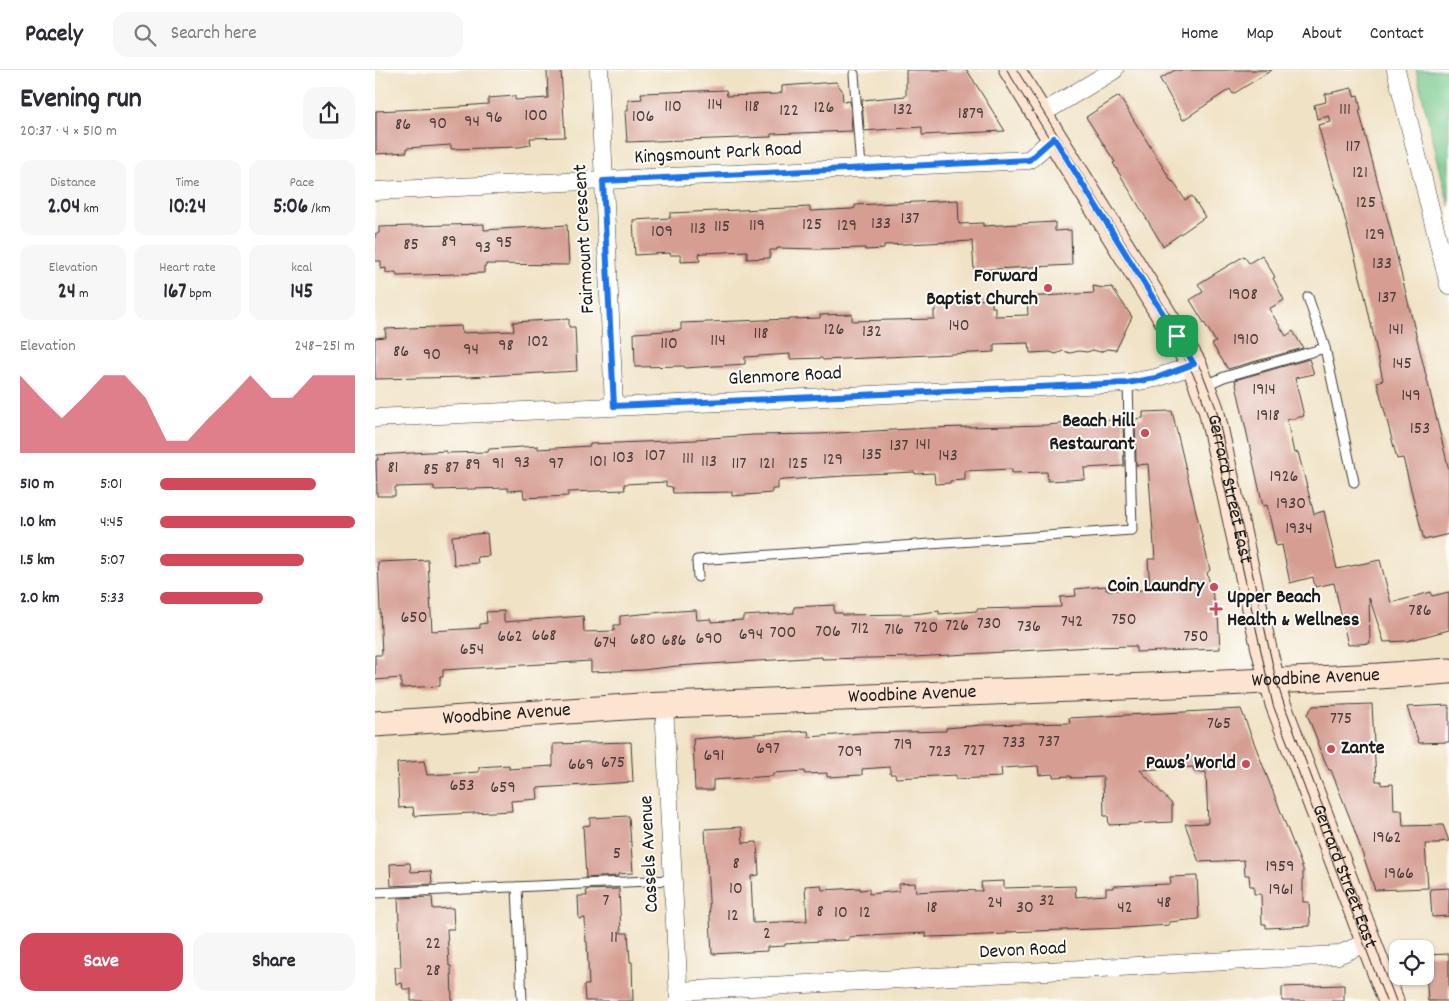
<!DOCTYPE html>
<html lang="en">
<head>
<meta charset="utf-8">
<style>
	body { margin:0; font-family:Dekko,sans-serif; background:#f7f7f7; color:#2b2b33; height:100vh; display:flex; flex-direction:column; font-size:19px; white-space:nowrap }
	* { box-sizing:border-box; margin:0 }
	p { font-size:16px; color:#7c7c81 }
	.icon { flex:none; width:28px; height:28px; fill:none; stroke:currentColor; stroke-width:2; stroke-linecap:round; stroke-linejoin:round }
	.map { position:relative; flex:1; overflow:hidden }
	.side { display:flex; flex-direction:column; background:#fff; width:375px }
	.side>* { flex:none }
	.fabs { position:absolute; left:1014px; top:870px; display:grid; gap:10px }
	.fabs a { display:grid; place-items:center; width:45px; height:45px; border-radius:10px; background:#fff; box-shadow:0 1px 4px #0004; font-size:25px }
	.pin { position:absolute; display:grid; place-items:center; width:42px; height:42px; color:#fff; margin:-21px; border-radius:10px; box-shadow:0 2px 8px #0006 }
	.round { display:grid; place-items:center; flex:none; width:52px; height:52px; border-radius:15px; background:#f7f7f7 }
	.summary { display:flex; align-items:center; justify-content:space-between; height:85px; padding:0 20px }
	h1 { font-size:28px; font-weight:700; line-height:38px }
	.figures { display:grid; grid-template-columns:repeat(3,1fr); gap:8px; height:85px; padding:5px 20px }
	.figures div { display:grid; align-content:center; border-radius:12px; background:#f7f7f7; text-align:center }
	.figures b { font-size:21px; font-weight:700 }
	.figures small { font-size:14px; font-weight:400 }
	.figures p { font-size:14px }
	.chart { height:140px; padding:10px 20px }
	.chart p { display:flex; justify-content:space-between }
	.chart svg { width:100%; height:90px; margin-top:5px; fill:#d1495b; opacity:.7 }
	.button { display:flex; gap:10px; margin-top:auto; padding:10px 20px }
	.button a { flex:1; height:58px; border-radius:15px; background:#d1495b; color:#fff; font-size:20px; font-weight:700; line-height:58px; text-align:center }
	.button a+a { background:#f7f7f7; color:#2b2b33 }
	ul { padding:0 20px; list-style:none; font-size:16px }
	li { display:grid; grid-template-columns:80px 60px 1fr; align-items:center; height:38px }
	li i { height:12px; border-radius:6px; background:#d1495b }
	header { display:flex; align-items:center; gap:30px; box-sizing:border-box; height:70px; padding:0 25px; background:#fff; border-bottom:1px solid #e1e1e2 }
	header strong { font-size:24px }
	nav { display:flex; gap:28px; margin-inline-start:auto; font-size:18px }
	.search { width:350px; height:45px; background:#f7f7f7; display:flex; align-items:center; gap:12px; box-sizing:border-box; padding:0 18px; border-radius:15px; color:#7c7c81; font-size:19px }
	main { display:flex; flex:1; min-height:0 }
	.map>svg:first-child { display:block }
</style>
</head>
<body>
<header>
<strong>Pacely</strong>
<div class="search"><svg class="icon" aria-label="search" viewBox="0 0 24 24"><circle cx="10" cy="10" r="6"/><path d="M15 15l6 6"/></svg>Search here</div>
<nav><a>Home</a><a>Map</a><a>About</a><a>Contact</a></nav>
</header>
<main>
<section class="side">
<div class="summary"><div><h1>Evening run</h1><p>20:37 · 4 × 510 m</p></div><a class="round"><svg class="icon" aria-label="share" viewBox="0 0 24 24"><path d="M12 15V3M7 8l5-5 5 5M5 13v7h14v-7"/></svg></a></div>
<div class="figures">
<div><p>Distance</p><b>2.04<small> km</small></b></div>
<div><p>Time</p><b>10:24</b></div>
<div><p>Pace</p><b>5:06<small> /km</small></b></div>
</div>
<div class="figures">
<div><p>Elevation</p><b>24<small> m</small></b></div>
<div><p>Heart rate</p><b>167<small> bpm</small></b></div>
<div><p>kcal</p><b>145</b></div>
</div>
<div class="chart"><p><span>Elevation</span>248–251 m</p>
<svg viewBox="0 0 160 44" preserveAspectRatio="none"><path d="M0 44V6L10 17L20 27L30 17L40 6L50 6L60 17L70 38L80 38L90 27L100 17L110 6L120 17L130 17L140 6L150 6L160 6V44z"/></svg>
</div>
<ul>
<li><b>510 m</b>5:01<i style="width:80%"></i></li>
<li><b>1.0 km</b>4:45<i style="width:100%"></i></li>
<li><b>1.5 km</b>5:07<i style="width:74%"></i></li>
<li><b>2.0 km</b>5:33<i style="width:53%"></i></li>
</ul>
<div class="button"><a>Save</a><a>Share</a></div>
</section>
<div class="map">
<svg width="1074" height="931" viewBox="0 0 1074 931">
	<rect width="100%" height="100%" fill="#fdfcf7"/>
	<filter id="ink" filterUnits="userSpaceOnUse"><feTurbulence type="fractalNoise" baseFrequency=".02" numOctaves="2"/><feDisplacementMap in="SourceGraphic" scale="10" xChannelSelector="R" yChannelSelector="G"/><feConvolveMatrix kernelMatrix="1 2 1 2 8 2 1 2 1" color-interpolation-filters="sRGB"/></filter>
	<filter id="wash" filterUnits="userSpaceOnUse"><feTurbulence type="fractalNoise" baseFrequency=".0096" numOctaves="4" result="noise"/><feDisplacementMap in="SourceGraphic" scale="20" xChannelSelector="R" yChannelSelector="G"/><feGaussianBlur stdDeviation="1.12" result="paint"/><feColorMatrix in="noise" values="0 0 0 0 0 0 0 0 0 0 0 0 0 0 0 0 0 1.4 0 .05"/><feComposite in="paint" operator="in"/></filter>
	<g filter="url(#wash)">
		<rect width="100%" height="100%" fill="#f0e2c5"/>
		<path fill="#76c88a" stroke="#497253" d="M1041,0H1074V136Z"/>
		<g id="blocks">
			<g fill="#d69e93">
				<path d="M172,0H186L190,67L155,68L156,75L144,77L76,79V75L32,78V82L1,84V41L86,37V36L113,34V28L140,26V30L173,28Z"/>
				<path d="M531,0H592L630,61L547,65V57L489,61L487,30L531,26Z"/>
				<path d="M800,0H897L858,24L855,19L808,50L785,9Z"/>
				<path d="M461,12L467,20L468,32L475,31L477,61L396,64V67L366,68L252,72L250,41H253V30L267,29L266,23L351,20L352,26L403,24L407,22V16Z"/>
				<path d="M977,18L979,26L983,25L986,40H984L995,83L1015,158L1074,400V464L1049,470L1028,388L1022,389L1002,312L1008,310L990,226L962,118H961L943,55L956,52L954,46L942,49L939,35L951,32L950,24Z"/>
				<path d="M744,26L797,112L798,111L810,130L817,126L830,147L788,176L738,93L740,92L711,47Z"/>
				<path d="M583,130L584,154L608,153V156L680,152V161L696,160L697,195L599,200L597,171L509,175V179L490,180V178L443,179L402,178V180H395V188L372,189V181L328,183L324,184L325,191L306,192V185H295V183L260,185L258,150L295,148V143L435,137V141L477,139L480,138V135Z"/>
				<path d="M109,154V160L192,155L194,195L111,194V196H109V203L22,206L21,202L11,203V198L6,199V191H0V164L4,163V157Z"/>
				<path d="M887,185L900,207L898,208L909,230L894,239L911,266L918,261L928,278L853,299L837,274L841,272L815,230L828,222L823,214L869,186L874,193Z"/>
				<path d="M718,216L729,218L737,217L757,247L741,280L732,279L725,282L718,280L712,282L704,281L695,283L688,281L681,284L675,282L655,283L654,273L619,274V282L448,290L447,288L415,289V284L370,287V294L310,298L309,296L260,297L259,263L306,260V253L445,248V245L477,244V251L559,249V240H561V232L617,229V237H620V246L653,245L652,227L719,223Z"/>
				<path d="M194,249V257H200L202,301L93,307L0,309V268L11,267L10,259L86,256L87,263L139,261L138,252Z"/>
				<path d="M934,289L939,304L920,308L929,346L912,350L919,383L923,382L939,444L949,441L962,499L1005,490L1016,533L1056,522L1057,526L1074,522V560L1032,571L1009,572L994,527L995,573L973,575L959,513L940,517L938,507L915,513L907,475L901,476L892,435L888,436L860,310Z"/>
				<path d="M797,341L835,500L832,503L843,545L845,579L761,582V576L716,577L540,587L447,589V587L302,596L267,600L216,602V591L68,600V607H65V616L26,618V608L0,610V585H7L3,492L53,490L57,561L105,558V554L112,553L111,542L129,541V552L208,546L209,562L239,561V555H245V546L288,542L321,540L322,550L336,549V552L368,550V546L419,543V537L459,535V543H467V545L538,544L564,541V544L602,541V539L686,537L685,527L701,526L700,519L731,516V520H775L773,489H780L773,394L761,395L760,349L768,348V342Z"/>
				<path d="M748,349L749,396L709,398L710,409L673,411L672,402L637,403V399L590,401V410L575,411V413L560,414L559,403L540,404V402L469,405V406L409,410L403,411V419H397V423L357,426V422L298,423L297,417L291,416V412L249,414L250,420L193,422V426L149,428L148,420L133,421V418L59,420V416L20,417V426H2L1,390H3L2,385L71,381V383L113,382L114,379L131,378L163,376V379L215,376V374L321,370V369L378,365L444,364L554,358L671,355Z"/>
				<path d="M112,463L114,486L102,487L103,493L79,495L77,466Z"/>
				<path d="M997,634L1001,711H1006V715L1018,714L1019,740H1027L1028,756L1068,755L1074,771L1064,772V774H1050L1053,818L1000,820L978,756L956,700H954L942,673L943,672L932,644L938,636Z"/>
				<path d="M1074,635V672L1044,673L1032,637Z"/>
				<path d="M866,639L928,799V832H934L935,856L891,858V854H887L886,824H879V816H875L874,805H870L869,790L824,792L810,754L833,753L831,702H819L818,697L765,700L797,734V752L734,755L733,746H729L728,707L696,708V706L678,707V704L664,705L663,696L626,698L627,707L581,709V705L521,708L520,704H515V697L487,699V705L452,707V703L430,704V701L398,703V706L338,710V720H320L318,669L418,661V662L433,661L434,667L487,663L571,661V658L607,655L695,653L694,648Z"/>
				<path d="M256,672L258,712L162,718L163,729L136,731L137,741L39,746L38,737L24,738L22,693L49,691L52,705L104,702V697L134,695V699L178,696V674Z"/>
				<path d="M254,746L258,803L243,804V806L211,808L208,756L215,755V748Z"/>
				<path d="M367,757L368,773L382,772L384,805L376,806L378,853L432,851L430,816L446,815L447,820L485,818V820L494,819V824L524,821V814L540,813L541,822L576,820L607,821L606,812L629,811V818L700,816L701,827L731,825V818H738V816L796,814L795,807L822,806L824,849L794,852V855L749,858L632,862V864L590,866L551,867V863L474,867V870L425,872V873L410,874V876L392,877V881L337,884L330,759Z"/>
				<path d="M35,793L36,802L56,801L57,814L16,816L15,794Z"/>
				<path d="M1074,818V846L1057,847L1055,819Z"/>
				<path d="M244,819L246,863H253L255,892H257L258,931H210L209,915H214L212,872H211L210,848L204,849L203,826H212L211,820Z"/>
				<path d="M57,827L58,839L78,838L79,859H72L74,896H76L77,931H36V919H28L27,913L21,914L20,897H26L23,828Z"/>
				<path d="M1074,884V931H1053L1050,885Z"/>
				<path d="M969,915V931H907V917Z"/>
			</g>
		</g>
	</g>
	<g filter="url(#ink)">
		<use href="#blocks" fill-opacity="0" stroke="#3c3a35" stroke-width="1"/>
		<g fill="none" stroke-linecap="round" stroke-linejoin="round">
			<g stroke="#3c3a35" stroke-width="11">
				<g id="service">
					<path d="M479,4L486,98"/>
					<path d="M933,227L950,278L979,412"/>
					<path d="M829,316L849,307L950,278"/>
					<path d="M323,507L322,490L757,460L753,313"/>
					<path d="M142,817L147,931"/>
					<path d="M0,823L297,810"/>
				</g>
			</g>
			<g stroke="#3c3a35" stroke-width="19">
				<g id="minor">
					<path d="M224,0L239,336"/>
					<path d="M1021,0L1074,215"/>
					<path d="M664,45L739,0"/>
					<path d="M0,121L654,90L679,68"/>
					<path d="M0,348L753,313L781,308L819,295"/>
					<path d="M289,635L304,931"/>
					<path d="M303,921L963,885L993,872"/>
				</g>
			</g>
			<g stroke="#3c3a35" stroke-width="27">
				<g id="secondary">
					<path id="s1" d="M637,0L802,266L819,295L836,339L889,579L903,634L1016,931"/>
					<path id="s2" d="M0,654L266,636L848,613L1004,606L1074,601"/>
				</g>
			</g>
			<use href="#service" stroke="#fff" stroke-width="9"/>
			<use href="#minor" stroke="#fff" stroke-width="18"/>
			<use href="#secondary" stroke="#fde4d0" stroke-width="25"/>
			<g stroke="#1c1c1c" stroke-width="1">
				<path d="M632,0L806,281L822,312L837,360L898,635L1011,931"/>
				<path d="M642,0L810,269L827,302L841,338L901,610L909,634L1021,931"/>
			</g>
		</g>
	</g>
	<g fill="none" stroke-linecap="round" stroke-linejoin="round" filter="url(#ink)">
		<g stroke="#fff" stroke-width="10">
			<path id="route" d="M679,68L819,294L781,308L752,313L239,336L228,111L654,90Z"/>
		</g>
		<use href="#route" stroke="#1a73e8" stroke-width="6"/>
	</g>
	<g fill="#d1495b" stroke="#fdfcf7" stroke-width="2">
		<circle cx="673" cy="218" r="5"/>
		<circle cx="770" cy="363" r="5"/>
		<circle cx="839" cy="517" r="5"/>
		<path d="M838.5 531.5h5v5h5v5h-5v5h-5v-5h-5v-5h5z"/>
		<circle cx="956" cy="679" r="5"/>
		<circle cx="871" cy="694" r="5"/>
	</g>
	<g text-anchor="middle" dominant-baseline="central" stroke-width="4" stroke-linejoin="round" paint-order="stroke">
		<g font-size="18" fill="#4a3c3a">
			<text x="340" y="35">114</text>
			<text x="298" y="37">110</text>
			<text x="377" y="37">118</text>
			<text x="449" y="38">126</text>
			<text x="528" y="40">132</text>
			<text x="970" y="40">111</text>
			<text x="414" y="41">122</text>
			<text x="596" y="44">1879</text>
			<text x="161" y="46">100</text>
			<text x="268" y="47">106</text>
			<text x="119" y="48">96</text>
			<text x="97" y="52">94</text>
			<text x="63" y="54">90</text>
			<text x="28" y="55">86</text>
			<text x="978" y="77">117</text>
			<text x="985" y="103">121</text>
			<text x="991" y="133">125</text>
			<text x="535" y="149">137</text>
			<text x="506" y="154">133</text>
			<text x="437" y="155">125</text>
			<text x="382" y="156">119</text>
			<text x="472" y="156">129</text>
			<text x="347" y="157">115</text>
			<text x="323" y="159">113</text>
			<text x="287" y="162">109</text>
			<text x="1000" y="165">129</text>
			<text x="74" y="172">89</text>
			<text x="129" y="173">95</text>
			<text x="36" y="175">85</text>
			<text x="108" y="178">93</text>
			<text x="1007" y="194">133</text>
			<text x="868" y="225">1908</text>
			<text x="1012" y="228">137</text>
			<text x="584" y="256">140</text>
			<text x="459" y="260">126</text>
			<text x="1021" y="260">141</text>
			<text x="497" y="262">132</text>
			<text x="386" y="264">118</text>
			<text x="871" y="270">1910</text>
			<text x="343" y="271">114</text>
			<text x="163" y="272">102</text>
			<text x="294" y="274">110</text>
			<text x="131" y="276">98</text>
			<text x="96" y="280">94</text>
			<text x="26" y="282">86</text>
			<text x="57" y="285">90</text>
			<text x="1027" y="294">145</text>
			<text x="889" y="320">1914</text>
			<text x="1036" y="326">149</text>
			<text x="893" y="346">1918</text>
			<text x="1045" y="359">153</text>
			<text x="548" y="375">141</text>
			<text x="524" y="376">137</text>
			<text x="497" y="385">135</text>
			<text x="280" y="386">107</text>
			<text x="573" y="386">143</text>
			<text x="248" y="388">103</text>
			<text x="313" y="389">111</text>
			<text x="458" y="390">129</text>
			<text x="223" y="392">101</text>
			<text x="334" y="392">113</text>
			<text x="147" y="393">93</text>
			<text x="123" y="394">91</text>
			<text x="181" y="394">97</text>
			<text x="364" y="394">117</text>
			<text x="392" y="394">121</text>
			<text x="423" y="394">125</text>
			<text x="98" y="395">89</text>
			<text x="18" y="398">81</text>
			<text x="77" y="398">87</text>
			<text x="56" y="400">85</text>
			<text x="909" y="407">1926</text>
			<text x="916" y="434">1930</text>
			<text x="924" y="459">1934</text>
			<text x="1045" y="541">786</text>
			<text x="39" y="548">650</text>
			<text x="749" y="550">750</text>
			<text x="697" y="552">742</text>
			<text x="614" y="554">730</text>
			<text x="582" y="556">726</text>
			<text x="654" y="557">736</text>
			<text x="551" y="558">720</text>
			<text x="485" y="559">712</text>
			<text x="519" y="560">716</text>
			<text x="453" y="562">706</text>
			<text x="408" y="563">700</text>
			<text x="376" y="565">694</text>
			<text x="169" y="566">668</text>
			<text x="135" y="567">662</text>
			<text x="821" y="567">750</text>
			<text x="334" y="569">690</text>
			<text x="268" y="570">680</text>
			<text x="299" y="571">686</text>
			<text x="230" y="573">674</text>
			<text x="97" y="580">654</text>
			<text x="966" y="649">775</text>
			<text x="844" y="654">765</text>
			<text x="674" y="672">737</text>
			<text x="639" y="673">733</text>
			<text x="528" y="675">719</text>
			<text x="393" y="679">697</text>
			<text x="599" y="681">727</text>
			<text x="475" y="682">709</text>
			<text x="565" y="682">723</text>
			<text x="339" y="686">691</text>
			<text x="238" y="693">675</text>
			<text x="206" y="695">669</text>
			<text x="87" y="716">653</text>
			<text x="128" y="718">659</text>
			<text x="1012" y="768">1962</text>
			<text x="242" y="784">5</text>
			<text x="361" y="794">8</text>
			<text x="905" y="797">1959</text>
			<text x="1024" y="804">1966</text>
			<text x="361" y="819">10</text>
			<text x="906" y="820">1961</text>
			<text x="231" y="831">7</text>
			<text x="672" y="831">32</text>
			<text x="620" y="833">24</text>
			<text x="789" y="833">48</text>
			<text x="557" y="838">18</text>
			<text x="650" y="838">30</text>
			<text x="750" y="838">42</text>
			<text x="445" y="842">8</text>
			<text x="466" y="843">10</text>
			<text x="490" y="843">12</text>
			<text x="358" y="846">12</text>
			<text x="392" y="864">2</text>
			<text x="239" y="868">11</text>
			<text x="58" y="874">22</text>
			<text x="58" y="901">28</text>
		</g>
		<g font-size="20" fill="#1c1c1c" stroke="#fdfcf7">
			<text transform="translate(343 84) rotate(-3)">Kingsmount Park Road</text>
			<text transform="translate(210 169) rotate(-93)">Fairmount Crescent</text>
			<text transform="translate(410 307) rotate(-3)">Glenmore Road</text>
			<text stroke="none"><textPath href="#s1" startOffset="476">Gerrard Street East</textPath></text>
			<text stroke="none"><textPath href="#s2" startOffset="942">Woodbine Avenue</textPath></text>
			<text stroke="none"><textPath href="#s2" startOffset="538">Woodbine Avenue</textPath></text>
			<text stroke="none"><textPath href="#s2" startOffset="132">Woodbine Avenue</textPath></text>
			<text transform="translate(275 784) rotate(-93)">Cassels Avenue</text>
			<text stroke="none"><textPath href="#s1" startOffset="881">Gerrard Street East</textPath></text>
			<text transform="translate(648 881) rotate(-3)">Devon Road</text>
		</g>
		<g font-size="20" font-weight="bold" fill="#1c1c1c" stroke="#fdfcf7" text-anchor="end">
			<text x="663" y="207">Forward<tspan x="663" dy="23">Baptist Church</tspan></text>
			<text x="760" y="352">Beach Hill<tspan x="760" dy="23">Restaurant</tspan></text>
			<text x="829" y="517">Coin Laundry</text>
			<text x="852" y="528" text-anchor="start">Upper Beach<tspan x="852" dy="23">Health &amp; Wellness</tspan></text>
			<text x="966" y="679" text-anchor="start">Zante</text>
			<text x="861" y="694">Paws’ World</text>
		</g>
	</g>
</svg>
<div class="fabs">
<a><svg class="icon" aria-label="locate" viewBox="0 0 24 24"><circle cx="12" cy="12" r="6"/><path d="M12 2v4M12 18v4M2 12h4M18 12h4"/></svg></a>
</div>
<div class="pin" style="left:802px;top:266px;background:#1e9e55"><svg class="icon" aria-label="arrive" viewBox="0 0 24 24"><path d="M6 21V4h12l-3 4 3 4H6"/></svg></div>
</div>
</main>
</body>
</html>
